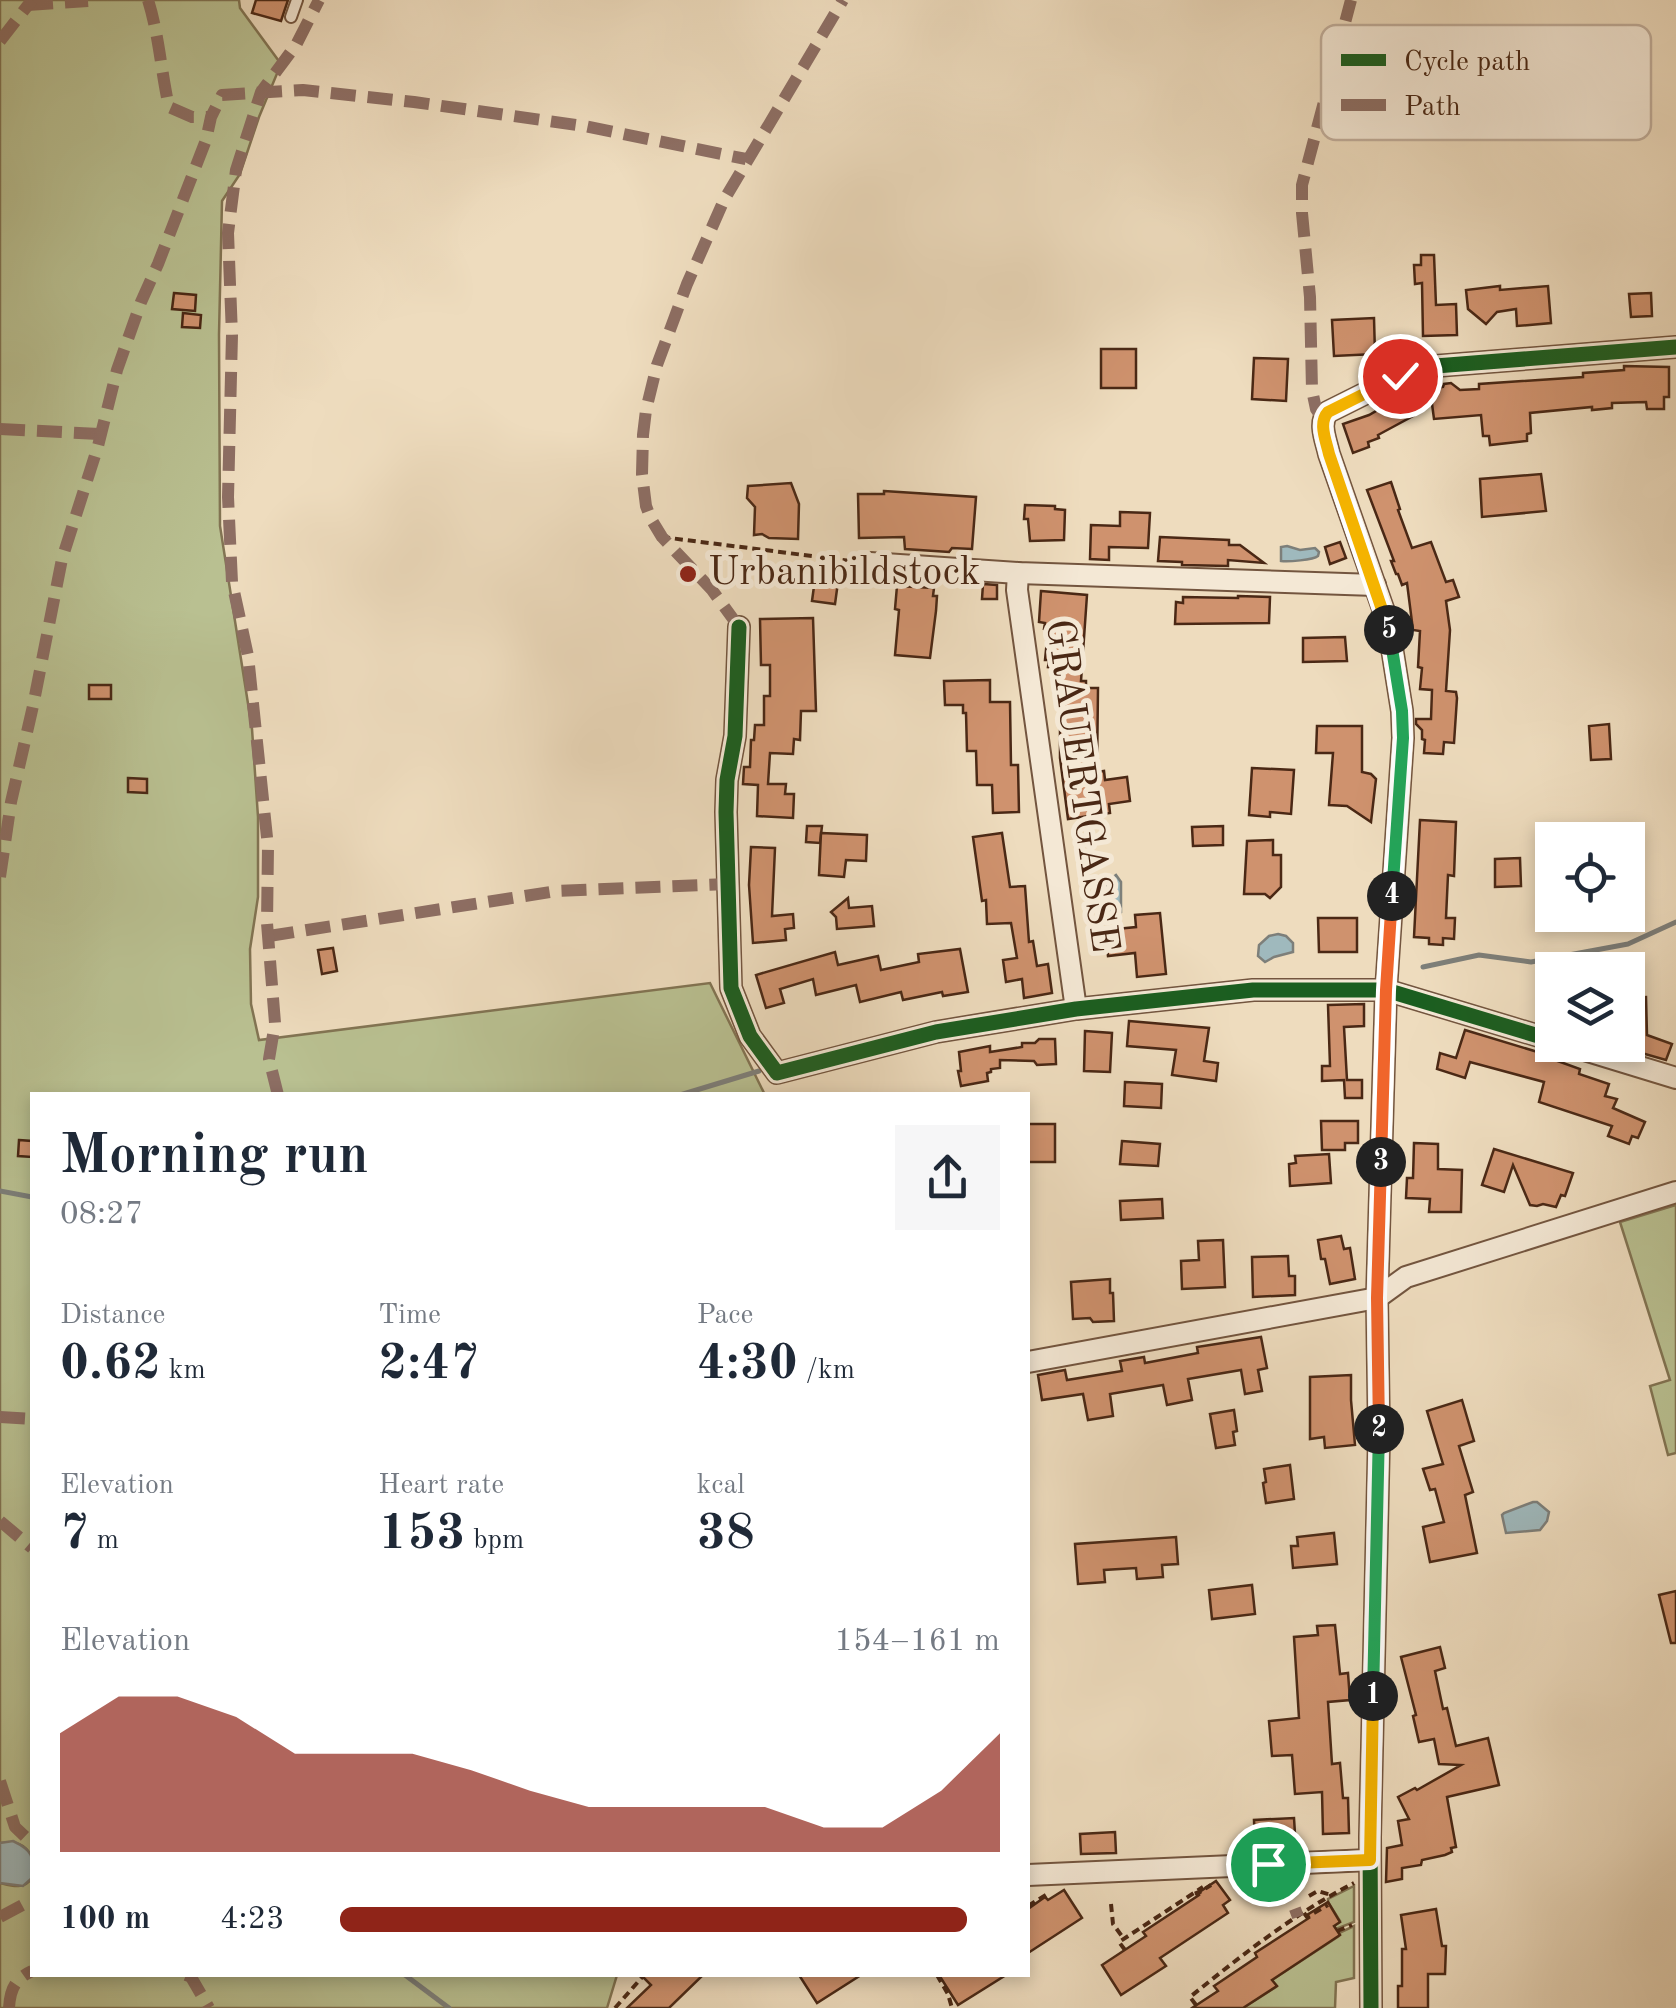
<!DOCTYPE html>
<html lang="en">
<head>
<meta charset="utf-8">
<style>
	body { margin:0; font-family:"Old Standard TT",serif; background:#f6f6f7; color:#1f2937; height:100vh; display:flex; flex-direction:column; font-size:38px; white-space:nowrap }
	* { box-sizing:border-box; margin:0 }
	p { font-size:32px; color:#747a83 }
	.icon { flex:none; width:55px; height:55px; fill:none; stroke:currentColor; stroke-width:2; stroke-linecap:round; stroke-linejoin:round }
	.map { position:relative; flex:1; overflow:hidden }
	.side { position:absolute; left:30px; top:1092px; width:1000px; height:885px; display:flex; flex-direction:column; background:#fff; border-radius:0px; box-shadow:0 5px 15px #0003 }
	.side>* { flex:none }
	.buttons { position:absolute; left:1535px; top:822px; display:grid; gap:20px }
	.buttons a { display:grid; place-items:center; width:110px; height:110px; border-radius:0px; background:#fff; box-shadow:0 5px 15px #0003; font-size:50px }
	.pin { position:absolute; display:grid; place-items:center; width:85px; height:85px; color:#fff; margin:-42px; border:5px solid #fff; border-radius:50%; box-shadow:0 2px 10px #0007 }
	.km { position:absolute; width:50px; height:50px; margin:-25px; border-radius:50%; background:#222; color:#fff; font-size:28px; line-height:50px; text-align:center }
	.round { display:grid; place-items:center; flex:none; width:105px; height:105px; border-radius:0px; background:#f6f6f7 }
	.overview { display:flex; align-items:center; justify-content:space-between; height:170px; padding:0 30px }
	h1 { font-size:55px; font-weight:700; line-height:75px }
	.figures { display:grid; grid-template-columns:repeat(3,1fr); gap:15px; height:170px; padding:10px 30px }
	.figures div { display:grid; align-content:center }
	.figures b { font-size:50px; font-weight:700 }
	.figures small { font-size:28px; font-weight:400 }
	.figures p { font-size:28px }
	.chart { height:280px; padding:20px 30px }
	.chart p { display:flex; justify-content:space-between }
	.chart svg { width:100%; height:180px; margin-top:10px; fill:#8f2418; opacity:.7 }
	ul { padding:0 30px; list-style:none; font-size:32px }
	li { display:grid; grid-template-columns:160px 120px 1fr; align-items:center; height:75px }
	li i { height:25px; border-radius:12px; background:#8f2418 }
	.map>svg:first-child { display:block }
</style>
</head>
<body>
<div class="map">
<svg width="1676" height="2008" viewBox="0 0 1676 2008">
	<rect width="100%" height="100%" fill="#eedcbe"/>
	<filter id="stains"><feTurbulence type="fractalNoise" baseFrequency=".002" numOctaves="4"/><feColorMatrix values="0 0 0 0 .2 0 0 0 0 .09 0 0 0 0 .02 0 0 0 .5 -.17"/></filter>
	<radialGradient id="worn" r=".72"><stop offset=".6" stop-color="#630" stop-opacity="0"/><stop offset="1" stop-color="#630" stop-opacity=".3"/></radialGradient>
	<g fill="#b9c091" stroke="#827453" stroke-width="2.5">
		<path d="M0,0H239L240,8L281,64L259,117L240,174L222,201L219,335L220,526L252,729L258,817V897L250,949L251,1004L259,1040L710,983L765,1095H32V1858C26,1843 15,1841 0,1843Z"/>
		<path d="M1676,1205V1453L1668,1455L1650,1386L1670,1380L1620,1222Z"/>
		<path d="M32,1878V1975H617L607,2008H0V1883C12,1886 24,1890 32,1878Z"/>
		<path d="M1354,1886V1922L1336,1929L1334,1926L1340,1921L1328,1902V1899Z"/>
		<path d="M1354,1926V1978L1336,1982L1335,2008H1243L1276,1987L1272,1980L1339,1936V1933Z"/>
	</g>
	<g fill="#9fb9bd" stroke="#7d7f7a" stroke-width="2.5">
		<path d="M1287,546L1300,550L1315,548L1319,552L1318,556C1313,560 1288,562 1281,561V547Z"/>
		<path d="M1116,875L1121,882V912L1105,917L1099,912L1097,901L1109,880Z"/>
		<path d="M1278,934L1286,936L1293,943V952L1274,957L1265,962L1258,956L1259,945L1269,936Z"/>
		<path d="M1533,1502H1537L1549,1512L1547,1521L1540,1530L1506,1533L1502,1515L1504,1513Z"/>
		<path d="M13,1841C34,1851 33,1856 32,1878L23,1886L0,1883V1843Z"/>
	</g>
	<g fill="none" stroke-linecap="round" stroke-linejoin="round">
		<g stroke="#7d7f7a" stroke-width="5">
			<path d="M1423,967L1479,955L1531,962L1628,944L1676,922"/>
			<path d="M680,1095L759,1071"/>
			<path d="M0,1191L32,1197"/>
			<path d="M405,1975L449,2008"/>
		</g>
	</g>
	<g fill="#cf926e" stroke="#4a2815" stroke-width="2.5">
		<path d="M256,0H288L281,21L252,13Z"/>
		<path d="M1421,255H1434L1436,305L1456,304L1457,335L1423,336L1422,283L1415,284L1414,265H1421Z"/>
		<path d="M1500,286V290L1548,286L1551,323L1517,326L1516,309L1497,312L1486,324L1468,309L1466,290Z"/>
		<path d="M174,293L196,295L195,311L172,309Z"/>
		<path d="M1651,293L1652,316L1631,317L1629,294Z"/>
		<path d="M183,313L201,315L200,328L182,327Z"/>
		<path d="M1374,318L1375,354L1334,356L1332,320Z"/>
		<rect x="1101" y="349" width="35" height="39"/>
		<path d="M1254,358L1288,359L1286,401L1252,399Z"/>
		<path d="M1624,366L1669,367V397H1664V409H1647L1646,402L1612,403V408L1592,410V407L1530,413L1531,433L1527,434V441L1490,445L1489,436H1483L1481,415L1434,419L1430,389L1443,387L1444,384L1451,383L1460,390L1479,389V384L1583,377V373L1624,370Z"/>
		<path d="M1402,396L1413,416L1378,435L1379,438L1368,442L1369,447L1353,453L1343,424L1369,415Z"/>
		<path d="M1541,474L1546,511L1482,517L1480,479Z"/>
		<path d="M1391,482L1400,509L1398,510L1412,548L1431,542L1446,582L1453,580L1459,597L1446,601L1450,630L1446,691L1456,692L1457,698L1454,743L1444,742L1443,754L1424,753L1425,740L1422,739V730L1416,724V719H1431L1432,690L1420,689L1422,668L1418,667L1420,631L1413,630L1407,583L1402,585L1398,574H1396L1391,561H1394L1367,490Z"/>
		<path d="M791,483L799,504L798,539L769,538L762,534L754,535L755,507L747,498L748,486Z"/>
		<path d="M884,491L976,497L972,549L952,548L949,552L905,549L904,537L859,538L858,494H884Z"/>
		<path d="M1025,505L1055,506V509L1065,510L1064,540L1030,541L1028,519H1024Z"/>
		<path d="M1120,512L1150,513L1148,548L1109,547V560L1090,559L1091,525L1120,526Z"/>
		<path d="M1160,537L1229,540V545H1240L1264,563L1228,560V566L1182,565V562L1158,561Z"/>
		<path d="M1340,542L1346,558L1330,564L1325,547Z"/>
		<path d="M815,579L838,582L835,604L812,601Z"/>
		<path d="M983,584L997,585V599H982Z"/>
		<path d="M897,586L934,588L933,596H937L936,611L930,658L895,655L899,610L895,609Z"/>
		<path d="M1041,591L1087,595L1081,681H1086V688H1098L1097,772L1104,771L1105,780L1127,777L1130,801L1109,804L1110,813L1068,819L1060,758V668L1048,667L1049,660H1045L1048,630L1044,629L1045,623L1039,622Z"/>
		<path d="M1238,596L1270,597L1269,623L1175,624L1176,602L1183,603V597L1238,598Z"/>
		<path d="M813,618L816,711H801L800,740L794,739L793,754L770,753L768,784H786L785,794H794L793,818L757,816L758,785L743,784L744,767H750L751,740H754L755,725H764V696H770V665H761L760,619Z"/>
		<path d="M1345,637L1347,661L1303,662V638Z"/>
		<path d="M990,680V702H1010L1011,765H1018L1019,812L993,813L992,785H977L976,751H967L966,713H963V705H945L944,681Z"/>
		<rect x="89" y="685" width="22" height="14"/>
		<path d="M1609,724L1611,759L1591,760L1589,726Z"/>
		<path d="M1317,726H1362V772L1371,774L1376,779L1371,822L1347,806L1329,805L1333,753H1316Z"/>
		<path d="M1252,768L1294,770L1291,814L1270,812V817L1249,815Z"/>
		<path d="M128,778L147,779V793L128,792Z"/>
		<path d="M1420,820L1456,822L1454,876L1448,875L1446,918H1455L1454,939L1443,938V945L1429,944V938L1414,937Z"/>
		<path d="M807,826H822L820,843L806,842Z"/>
		<path d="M1223,826V845L1193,846L1192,827Z"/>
		<path d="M821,833L867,835L866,861L846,860L844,877L819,875Z"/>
		<path d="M1002,833L1010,887L1025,886L1029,942L1033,941L1037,966L1048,964L1052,993L1024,998L1022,979L1006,982L1003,960L1017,958L1011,923L987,924L986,900L982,901L973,837Z"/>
		<path d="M1273,840V855H1281V887L1270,898L1265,894H1244L1247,841Z"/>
		<path d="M751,847L775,848L772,916L793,914L794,928L785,929L786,940L753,943L749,885Z"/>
		<path d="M1520,858L1521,886L1495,887V859Z"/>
		<path d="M848,898L849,908L872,906L874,926L837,929L836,917L831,912Z"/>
		<path d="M1160,913L1166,974L1137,977L1135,953L1108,956L1105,930L1136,927L1135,915Z"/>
		<path d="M1318,918H1357V952H1319Z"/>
		<path d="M333,948L337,971L322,974L318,950Z"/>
		<path d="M960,949L968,992L943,996L942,992L903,1000L901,992L860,1002L856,985L816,995L813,979L780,989L784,1003L766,1008L756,975L835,952L838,965L878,956L881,970L919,962L918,954Z"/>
		<path d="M1646,997L1647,1035L1672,1044L1666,1060L1631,1050L1630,1037H1628V998Z"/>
		<path d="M1364,1004V1026L1344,1027L1347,1080H1362V1098H1345L1344,1080L1322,1081V1066H1330L1328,1005Z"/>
		<path d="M1129,1021L1209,1028L1204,1061L1218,1063L1216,1081L1172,1075L1176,1050L1127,1046Z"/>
		<path d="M1465,1030L1541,1053V1055L1580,1069L1579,1074L1609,1084L1605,1096L1617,1099L1613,1108L1645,1122L1638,1138L1632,1136L1629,1144L1608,1136L1612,1126L1539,1102L1544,1082L1470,1062L1465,1078L1437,1069L1440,1053L1456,1058Z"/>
		<path d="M1085,1031L1112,1033L1110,1072L1084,1071Z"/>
		<path d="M1039,1039H1055L1056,1064L1037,1065L1034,1061L1000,1060V1068L991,1069V1072L987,1073L988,1081L961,1086L958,1071H961L959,1052L990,1046V1052L1022,1047V1043H1035Z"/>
		<path d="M1125,1082L1162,1084L1161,1108L1124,1106Z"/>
		<path d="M1321,1121H1358V1143H1345V1150H1322Z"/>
		<rect x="1028" y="1124" width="27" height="38"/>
		<path d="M19,1140L32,1141V1157L18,1156Z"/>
		<path d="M1122,1141L1160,1144L1158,1166L1120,1164Z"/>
		<path d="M1414,1143L1438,1144V1169L1462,1170L1461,1212H1429L1430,1199L1406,1198L1407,1178H1413Z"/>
		<path d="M1494,1149L1573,1173L1565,1196L1561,1195L1556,1207L1543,1204L1537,1206L1530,1205L1513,1165L1504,1192L1482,1185Z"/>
		<path d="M1329,1154L1331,1183L1290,1186L1289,1164L1296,1163L1295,1156Z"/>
		<path d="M1162,1199L1163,1218L1121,1220L1120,1201Z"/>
		<path d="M1341,1236L1344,1249L1350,1248L1355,1279L1330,1284L1325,1259H1321L1318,1240Z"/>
		<path d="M1223,1240L1225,1287L1182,1289L1181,1261L1199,1260L1198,1241Z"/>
		<path d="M1288,1256L1289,1276H1295V1295L1253,1297L1252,1257Z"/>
		<path d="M1110,1279V1293H1113L1114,1321L1093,1322L1090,1318L1073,1319L1071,1282Z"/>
		<path d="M1261,1337L1267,1368L1258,1370L1262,1391L1245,1394L1241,1370L1188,1379L1192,1400L1167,1405L1163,1385L1110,1394L1113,1416L1088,1420L1083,1394L1042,1400L1038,1375L1065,1370L1067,1380L1122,1371L1120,1361L1144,1357L1145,1363L1198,1353L1197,1347Z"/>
		<path d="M1351,1375V1400L1355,1445L1325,1448L1324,1437L1310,1439V1377Z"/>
		<path d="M1462,1400L1474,1441L1459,1446L1473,1492L1465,1495L1477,1553L1430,1562L1423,1527L1444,1522L1435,1489L1430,1490L1423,1469L1443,1464L1427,1411Z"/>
		<path d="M1234,1410L1237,1431L1233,1432L1235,1445L1216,1448L1210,1414Z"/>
		<path d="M1290,1465L1294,1499L1266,1503L1263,1483L1266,1482L1264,1469Z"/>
		<path d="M1334,1533L1337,1564L1293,1568L1291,1546H1298L1297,1537Z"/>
		<path d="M1176,1537L1178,1564L1162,1565L1163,1577L1137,1579L1136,1568L1104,1570L1105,1582L1078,1584L1075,1544Z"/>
		<path d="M1252,1585L1255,1614L1212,1619L1209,1590Z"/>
		<path d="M1676,1591V1643H1671L1659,1595Z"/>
		<path d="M1335,1625L1340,1674L1348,1673L1350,1700L1328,1702L1332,1764L1340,1763L1343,1798H1348L1349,1833L1323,1834L1322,1792L1295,1794L1292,1755L1272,1756L1269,1721L1299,1718L1294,1637L1318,1635L1317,1626Z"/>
		<path d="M1440,1647L1445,1668L1435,1671L1443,1709L1447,1708L1456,1746L1488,1738L1499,1785L1447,1797L1456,1847L1451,1848L1452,1852L1445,1855L1422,1860L1421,1865L1402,1868V1879L1386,1882L1387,1848L1402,1845L1398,1821L1409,1819L1398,1797L1415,1788L1417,1790L1461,1765L1439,1764L1434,1739L1419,1742L1413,1716L1416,1715L1401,1657Z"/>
		<path d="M1294,1818L1295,1834L1280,1835L1281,1842L1255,1844L1254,1820Z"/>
		<path d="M1115,1832L1116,1853L1081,1854L1080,1834Z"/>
		<path d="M1216,1881L1230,1900L1223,1905L1228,1913L1160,1958L1166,1966L1121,1995L1102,1965L1146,1936L1143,1932L1199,1895L1198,1893Z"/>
		<path d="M1064,1890L1082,1918L1028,1953V1909L1045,1897L1048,1900Z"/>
		<path d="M1328,1902L1340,1922L1334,1926L1340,1935L1272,1980L1277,1986L1243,2008H1192L1218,1991L1214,1986L1257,1957L1255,1953L1309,1918L1307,1915Z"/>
		<path d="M1436,1909L1442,1946H1446L1445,1974H1428V2008H1398V1986H1402V1949H1406L1401,1915Z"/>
		<path d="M641,1975H703L669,2008H627L651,1985Z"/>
		<path d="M799,1975H861L817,2003Z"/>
		<path d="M939,1975H1006L958,2005Z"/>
	</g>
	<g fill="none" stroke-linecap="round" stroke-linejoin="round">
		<g stroke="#73553f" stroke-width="14">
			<path id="lane" d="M291,17L297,0"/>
		</g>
		<g stroke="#73553f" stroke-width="24">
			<g id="street">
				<path d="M870,563L1018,573L1375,585"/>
				<path d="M1018,573L1017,590L1076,1009"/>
				<path d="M739,627L735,736L727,780L726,812L731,988L750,1036L777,1073L936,1032L1076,1009L1253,990H1386L1552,1040"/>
				<path d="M1568,1045L1676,1078"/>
				<path d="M1028,1362L1377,1298L1406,1277L1676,1192"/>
				<path d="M1028,1875L1370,1860"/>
				<path d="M1371,2008L1370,1837L1379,1436L1377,1298L1386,990L1403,738L1402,711L1388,623L1329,454C1326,440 1318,423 1328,412L1400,376L1423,367L1676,347"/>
			</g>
		</g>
		<g stroke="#4a2815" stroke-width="4" stroke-dasharray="8 5" stroke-linecap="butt">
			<path d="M662,537L851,561"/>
			<path d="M1196,1891L1197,1894L1211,1885"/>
			<path d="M1309,1896L1318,1891L1331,1895"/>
			<path d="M1111,1904L1113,1924L1124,1939"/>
			<path d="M1028,1906L1049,1893"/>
			<path d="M1304,1913L1307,1917L1328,1905"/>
			<path d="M1337,1931L1352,1925"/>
			<path d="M1125,1950L1119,1942L1203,1887"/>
			<path d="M937,1975L948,1994L952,2008"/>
			<path d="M1196,2005L1190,1997C1242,1955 1295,1913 1354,1883"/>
			<path d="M615,2008L644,1975"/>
		</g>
		<use href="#lane" stroke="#f4e8d5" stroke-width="10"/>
		<use href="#street" stroke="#f4e8d5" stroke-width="20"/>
		<g stroke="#8d6e63" stroke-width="12" stroke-dasharray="25 12" stroke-linecap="butt">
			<path d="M148,0C159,35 161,71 169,107L192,117H211"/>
			<path d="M28,5L88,1"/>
			<path d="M0,41L32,0"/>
			<path d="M1323,419L1316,409L1312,390L1310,297L1302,213V185L1351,0"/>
			<path d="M0,429L101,434"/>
			<path d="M739,627L712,590L662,537L651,519L646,506L642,474L643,435L646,410L657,365L687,284L724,200L843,0"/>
			<path d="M0,877L11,802L33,706L62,559L98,446L117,370L141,302L158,264L206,140L211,117L222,95L303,90L414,102L584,126L746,159"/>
			<path d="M269,936L557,891L728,884"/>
			<path d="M278,1095L269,1059L275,1023L267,923L268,847L248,656L232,582L228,497L232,335L228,233L236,170L261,92L296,45L319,0"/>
			<path d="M0,1417L32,1419"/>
			<path d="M0,1521L32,1548"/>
			<path d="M0,1781L15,1827L32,1843"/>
			<path d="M1282,1874L1298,1917"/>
			<path d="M0,1917L32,1900"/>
			<path d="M186,1975L191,1977L209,2008"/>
			<path d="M9,2008C10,1989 15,1979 32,1971"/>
		</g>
		<g stroke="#f4e8d5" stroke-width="21">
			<g id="cycleway">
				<path d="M739,627L735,736L727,780L726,812L731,988L750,1036L777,1073L936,1032L1076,1009L1253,990H1386L1552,1040"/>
				<path d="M1371,2008L1370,1837L1379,1436L1377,1298L1386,990L1403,738L1402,711L1388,623L1329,454C1326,440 1318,423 1328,412L1400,376L1423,367L1676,347"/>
			</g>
		</g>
		<use href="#cycleway" stroke="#1b5e20" stroke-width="15"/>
	</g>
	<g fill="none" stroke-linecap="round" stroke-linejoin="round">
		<g stroke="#fff" stroke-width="20">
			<path id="split-1" d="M1268,1864L1370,1860L1373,1696"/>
		</g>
		<g stroke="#fff" stroke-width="20">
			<path id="split-2" d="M1373,1696L1379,1429"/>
		</g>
		<g stroke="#fff" stroke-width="20">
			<path id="split-3" d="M1379,1429L1377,1298L1381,1162"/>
		</g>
		<g stroke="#fff" stroke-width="20">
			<path id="split-4" d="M1381,1162L1386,990L1392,896"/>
		</g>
		<g stroke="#fff" stroke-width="20">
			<path id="split-5" d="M1389,630L1402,711L1403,738L1392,896"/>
		</g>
		<g stroke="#fff" stroke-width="20">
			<path id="split-6" d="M1389,630L1329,454C1326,440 1318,423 1328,412L1400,376"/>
		</g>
		<use href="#split-1" stroke="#f5b400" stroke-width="12"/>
		<use href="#split-2" stroke="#22a559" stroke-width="12"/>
		<use href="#split-3" stroke="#f0652b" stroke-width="12"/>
		<use href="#split-4" stroke="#f0652b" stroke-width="12"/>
		<use href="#split-5" stroke="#22a559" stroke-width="12"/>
		<use href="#split-6" stroke="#f5b400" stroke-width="12"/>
	</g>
	<circle fill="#8f2418" stroke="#f4e8d5" stroke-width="4" cx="688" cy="574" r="10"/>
	<g text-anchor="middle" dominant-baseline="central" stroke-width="10" stroke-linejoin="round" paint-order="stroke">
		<g font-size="40" fill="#4a2815" stroke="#f4e8d5" text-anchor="start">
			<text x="708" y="574">Urbanibildstock</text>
		</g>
		<g font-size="40" fill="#4a2815" stroke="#f4e8d5">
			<text transform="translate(1080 786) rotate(82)">GRAUERTGASSE</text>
		</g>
	</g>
	<rect x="1321" y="25" width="330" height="115" rx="15" fill="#f4e8d5" stroke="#c1ae9b" stroke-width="2.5"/>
	<rect x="1341" y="54" width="45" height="12" fill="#1b5e20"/>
	<rect x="1341" y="99" width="45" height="12" fill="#8d6e63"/>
	<g font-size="28" fill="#4a2815">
		<text x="1404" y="70">Cycle path</text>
		<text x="1404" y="115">Path</text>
	</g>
	<rect width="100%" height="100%" filter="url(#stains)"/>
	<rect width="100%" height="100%" fill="url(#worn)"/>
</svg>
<div class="buttons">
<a><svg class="icon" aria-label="locate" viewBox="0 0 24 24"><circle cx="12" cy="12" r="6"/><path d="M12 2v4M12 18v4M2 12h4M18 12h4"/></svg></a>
<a><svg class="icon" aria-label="layers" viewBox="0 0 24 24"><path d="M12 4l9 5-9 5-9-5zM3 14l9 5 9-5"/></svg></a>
</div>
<div class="pin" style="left:1268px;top:1864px;background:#1e9e55"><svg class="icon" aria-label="arrive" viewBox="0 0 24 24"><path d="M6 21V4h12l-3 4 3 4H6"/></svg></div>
<div class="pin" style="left:1400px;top:376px;background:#d93025"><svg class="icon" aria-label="check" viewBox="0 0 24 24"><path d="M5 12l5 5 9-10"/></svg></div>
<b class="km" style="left:1373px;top:1696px">1</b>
<b class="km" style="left:1379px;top:1429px">2</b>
<b class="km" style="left:1381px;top:1162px">3</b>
<b class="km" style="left:1392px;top:896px">4</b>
<b class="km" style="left:1389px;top:630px">5</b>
<section class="side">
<div class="overview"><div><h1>Morning run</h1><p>08:27</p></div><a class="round"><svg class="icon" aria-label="share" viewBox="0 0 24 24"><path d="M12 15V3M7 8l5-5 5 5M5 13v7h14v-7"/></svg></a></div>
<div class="figures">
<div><p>Distance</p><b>0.62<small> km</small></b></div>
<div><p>Time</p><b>2:47</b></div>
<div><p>Pace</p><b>4:30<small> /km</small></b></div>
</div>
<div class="figures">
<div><p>Elevation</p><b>7<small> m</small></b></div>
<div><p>Heart rate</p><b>153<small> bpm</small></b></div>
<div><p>kcal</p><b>38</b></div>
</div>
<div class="chart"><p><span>Elevation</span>154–161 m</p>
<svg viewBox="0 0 160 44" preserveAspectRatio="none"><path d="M0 44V15L10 6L20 6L30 11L40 20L50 20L60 20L70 24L80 29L90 33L100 33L110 33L120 33L130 38L140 38L150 29L160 15V44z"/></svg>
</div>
<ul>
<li><b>100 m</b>4:23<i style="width:95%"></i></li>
</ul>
</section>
</div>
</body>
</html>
